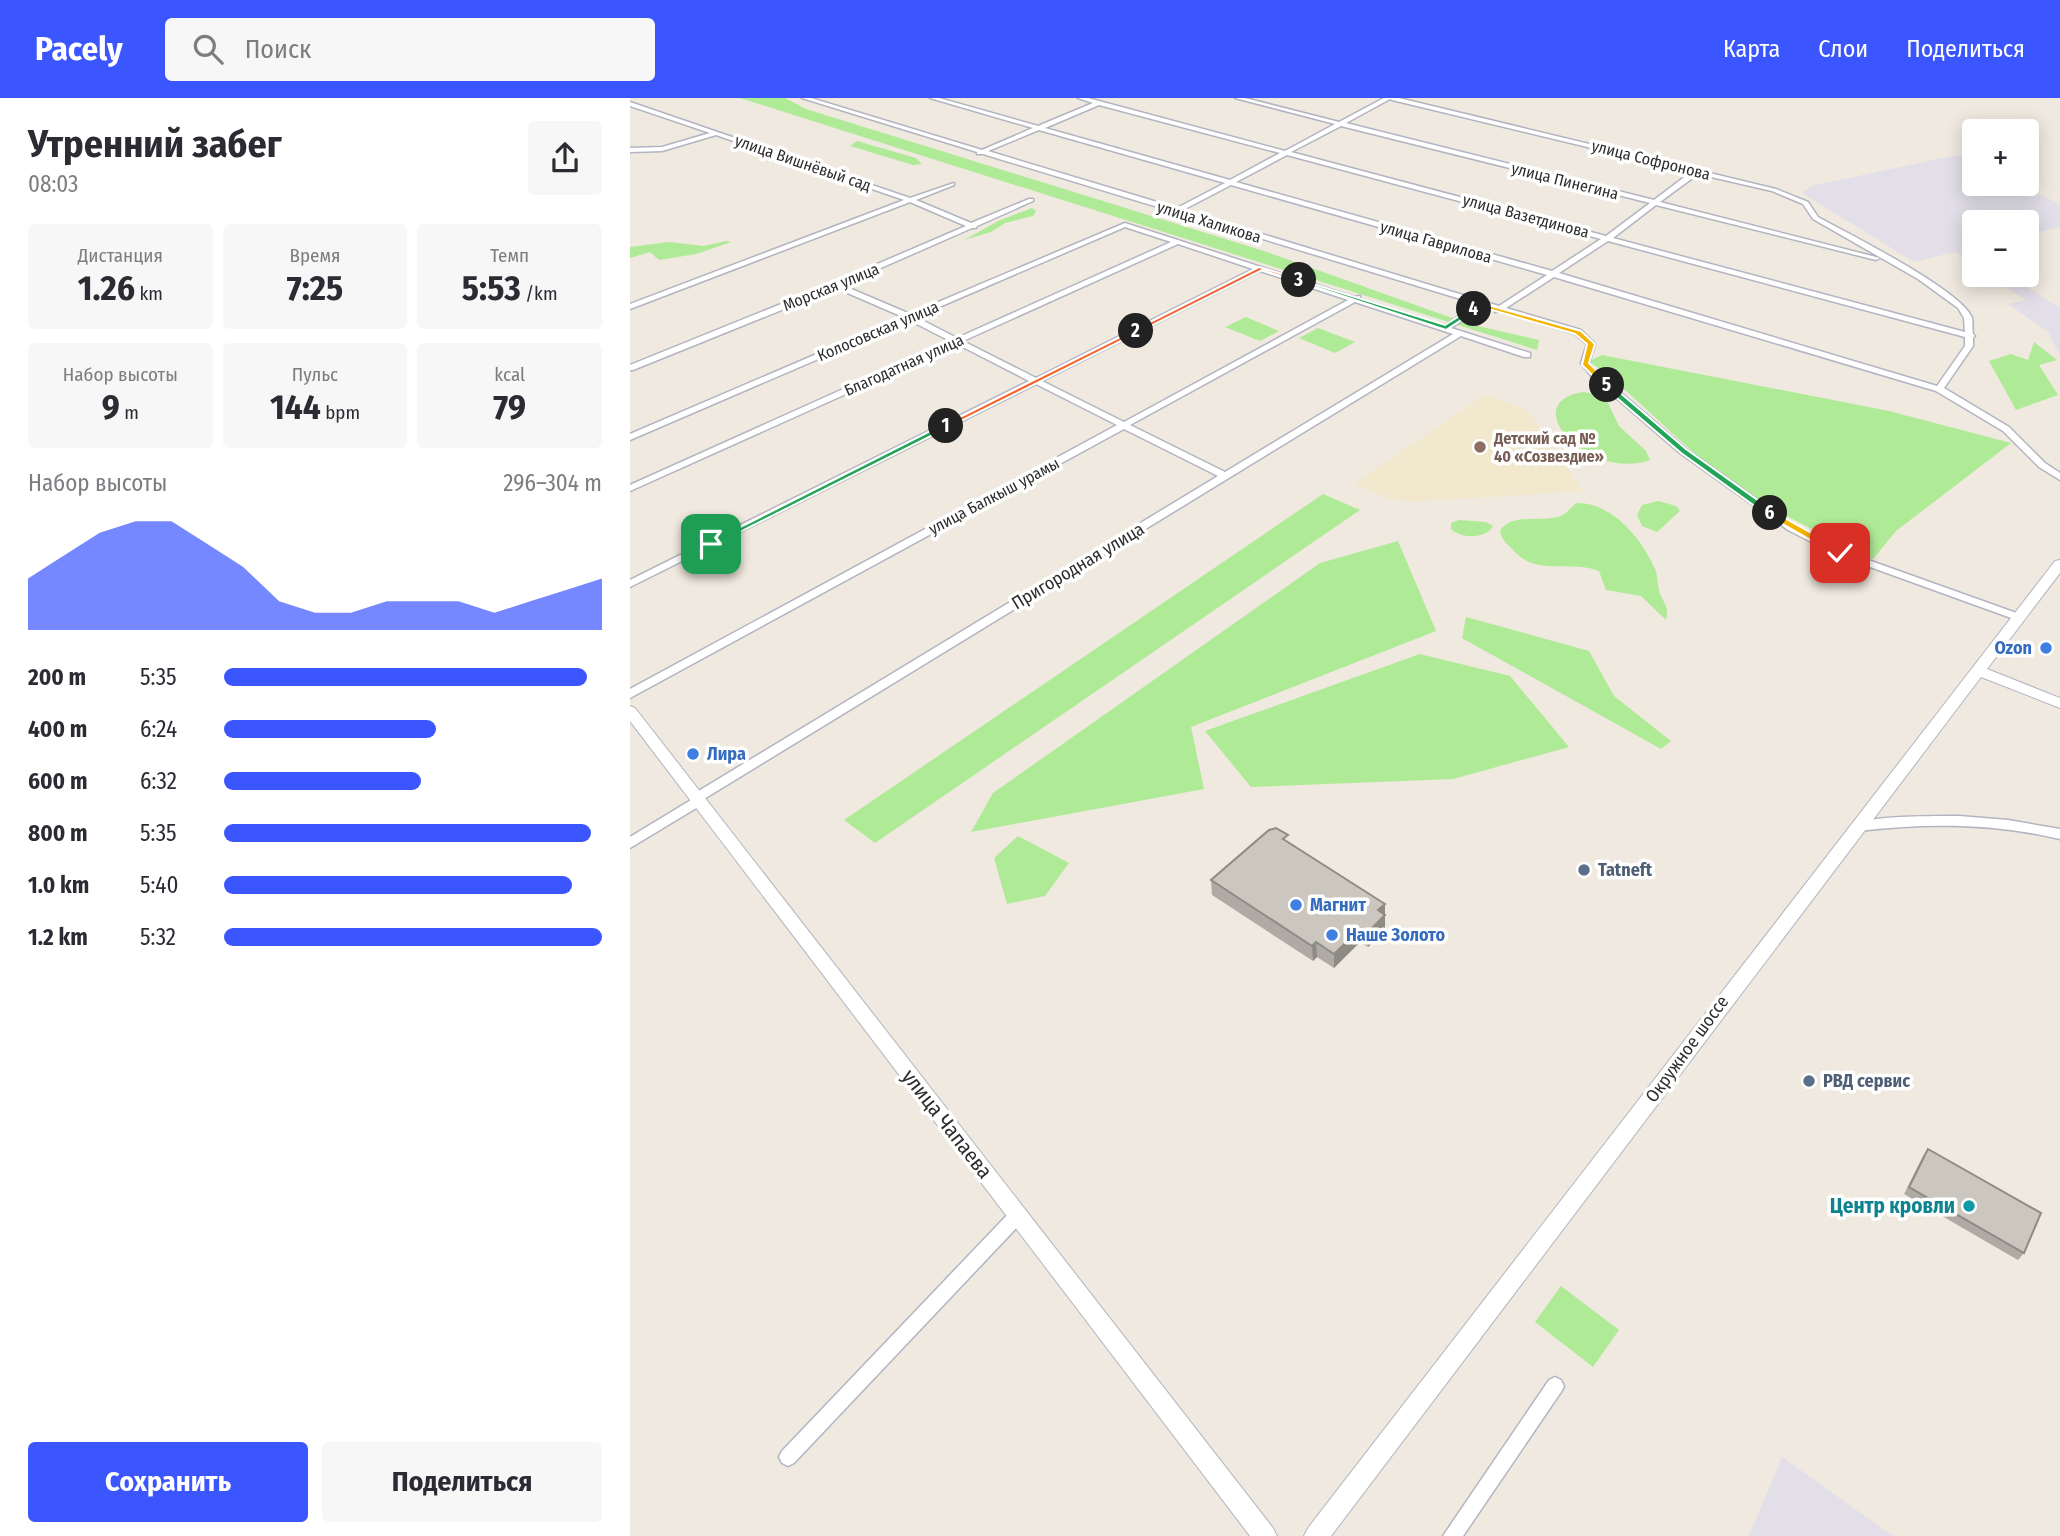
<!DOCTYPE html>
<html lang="ru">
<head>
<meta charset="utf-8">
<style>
	body { margin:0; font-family:"Fira Sans Condensed",sans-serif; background:#f7f7f7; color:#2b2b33; height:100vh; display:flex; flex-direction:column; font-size:26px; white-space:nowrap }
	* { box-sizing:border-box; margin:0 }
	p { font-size:23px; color:#7c7c81 }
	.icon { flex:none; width:38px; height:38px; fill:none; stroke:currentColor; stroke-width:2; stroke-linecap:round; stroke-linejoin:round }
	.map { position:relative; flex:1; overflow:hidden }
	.sheet { display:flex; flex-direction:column; background:#fff; width:630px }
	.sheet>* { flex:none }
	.tools { position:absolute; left:1332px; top:21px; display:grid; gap:14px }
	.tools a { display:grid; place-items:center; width:77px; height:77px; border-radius:7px; background:#fff; box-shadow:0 4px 18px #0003; font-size:35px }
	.pin { position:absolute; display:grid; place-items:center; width:60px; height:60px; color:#fff; margin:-30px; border-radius:14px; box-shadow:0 4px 10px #0006 }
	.km { position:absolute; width:35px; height:35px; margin:-18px; border-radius:50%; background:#222; color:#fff; font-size:19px; line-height:35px; text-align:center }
	.round { display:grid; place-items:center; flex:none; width:74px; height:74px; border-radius:7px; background:#f7f7f7 }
	.overview { display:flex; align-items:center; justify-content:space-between; height:119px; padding:0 28px }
	h1 { font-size:38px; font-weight:700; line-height:52px }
	.figures { display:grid; grid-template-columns:repeat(3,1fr); gap:10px; height:119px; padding:7px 28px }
	.figures div { display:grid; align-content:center; border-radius:7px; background:#f7f7f7; text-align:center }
	.figures b { font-size:35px; font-weight:700 }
	.figures small { font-size:19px; font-weight:400 }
	.figures p { font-size:19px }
	.chart { height:196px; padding:14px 28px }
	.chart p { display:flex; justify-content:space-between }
	.chart svg { width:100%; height:126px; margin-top:7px; fill:#3c56ff; opacity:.7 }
	.cta { display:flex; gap:14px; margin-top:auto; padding:14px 28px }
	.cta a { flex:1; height:80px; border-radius:7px; background:#3c56ff; color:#fff; font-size:28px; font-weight:700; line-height:80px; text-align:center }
	.cta a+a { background:#f7f7f7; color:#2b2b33 }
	ul { padding:0 28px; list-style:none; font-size:23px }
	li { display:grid; grid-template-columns:112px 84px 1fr; align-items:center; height:52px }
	li i { height:18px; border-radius:9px; background:#3c56ff }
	header { display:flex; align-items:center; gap:42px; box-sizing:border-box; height:98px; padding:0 35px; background:#3c56ff; color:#fff }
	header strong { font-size:33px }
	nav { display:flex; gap:38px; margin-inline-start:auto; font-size:24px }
	.search { width:490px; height:63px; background:#f7f7f7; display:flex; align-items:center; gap:18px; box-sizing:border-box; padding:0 24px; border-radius:7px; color:#7c7c81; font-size:26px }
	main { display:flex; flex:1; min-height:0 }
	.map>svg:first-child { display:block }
</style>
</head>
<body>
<header>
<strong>Pacely</strong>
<div class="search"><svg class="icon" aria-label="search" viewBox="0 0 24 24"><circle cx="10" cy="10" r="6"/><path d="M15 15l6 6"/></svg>Поиск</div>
<nav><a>Карта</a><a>Слои</a><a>Поделиться</a></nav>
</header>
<main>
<section class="sheet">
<div class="overview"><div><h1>Утренний забег</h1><p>08:03</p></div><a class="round"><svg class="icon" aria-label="share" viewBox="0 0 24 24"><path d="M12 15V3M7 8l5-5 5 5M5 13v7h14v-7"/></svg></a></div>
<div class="figures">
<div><p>Дистанция</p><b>1.26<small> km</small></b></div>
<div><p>Время</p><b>7:25</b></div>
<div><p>Темп</p><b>5:53<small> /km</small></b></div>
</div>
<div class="figures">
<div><p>Набор высоты</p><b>9<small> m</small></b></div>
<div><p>Пульс</p><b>144<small> bpm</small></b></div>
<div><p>kcal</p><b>79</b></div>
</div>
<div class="chart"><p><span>Набор высоты</span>296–304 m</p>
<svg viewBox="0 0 160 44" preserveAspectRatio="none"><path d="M0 44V26L10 18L20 10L30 6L40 6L50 14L60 22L70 34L80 38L90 38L100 34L110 34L120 34L130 38L140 34L150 30L160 26V44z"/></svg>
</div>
<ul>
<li><b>200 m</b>5:35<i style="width:96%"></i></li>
<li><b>400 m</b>6:24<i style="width:56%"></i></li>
<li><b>600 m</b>6:32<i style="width:52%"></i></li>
<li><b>800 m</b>5:35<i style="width:97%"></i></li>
<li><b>1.0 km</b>5:40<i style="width:92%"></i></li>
<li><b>1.2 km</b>5:32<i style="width:100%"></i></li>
</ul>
<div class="cta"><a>Сохранить</a><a>Поделиться</a></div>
</section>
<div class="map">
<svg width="1430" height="1438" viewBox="0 0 1430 1438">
	<rect width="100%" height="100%" fill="#f0e9df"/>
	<g fill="#e2dfe8">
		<path d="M1327,57L1344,65V86H1388L1430,106V129L1397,137L1396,124H1344V150L1334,153L1344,158V164L1325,154L1284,164L1172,95L1181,88Z"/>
		<path d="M1358,177H1378L1430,210V258L1418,234L1378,206L1396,202Z"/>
		<path d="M1152,1359L1263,1438H1119Z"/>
	</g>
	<path fill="#f2e8cd" d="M856,296L898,313L953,393L781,404L760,401L724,386Z"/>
	<g fill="#afea97">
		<path d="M110,0H155L176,11L634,153L839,226L909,242L907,252Z"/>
		<path d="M227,43L286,60L292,66L283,67L220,48Z"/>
		<path d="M402,110L406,113L403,118L375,125L361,134L334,142L368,123Z"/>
		<path d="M96,143L101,144L66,156L29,162L20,154L0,160V149L39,144L74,148Z"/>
		<path d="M616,219L649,233L630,243L595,229Z"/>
		<path d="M688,230L725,244L705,255L669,240Z"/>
		<path d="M1404,244L1427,262L1409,267L1428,297L1386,312L1359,263L1381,256L1398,262Z"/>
		<path d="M972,257L1259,313L1381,345L1266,433L1243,461C1192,436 1138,412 1093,378C1046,343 1007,298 959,263Z"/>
		<path d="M953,294L967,296L978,305L989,328L1016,353L1020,362C959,384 885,305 953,294Z"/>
		<path d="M693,396L730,412L245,745L214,722Z"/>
		<path d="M1028,403L1046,408L1050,413L1027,434L1012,428L1007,417L1012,407Z"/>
		<path d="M946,405C981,404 1011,439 1025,471C1028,478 1027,485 1029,492C1032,504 1040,508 1036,522L1011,498L976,492L969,473C942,462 908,478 885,454C877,445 872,444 870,432C884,415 909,424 928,419C936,417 940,410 946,405Z"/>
		<path d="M829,422L856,424L863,428C856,441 831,441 821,431V425Z"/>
		<path d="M768,443L806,533L561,629L574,691L341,734L363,695L690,465Z"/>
		<path d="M836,519L959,553L984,598L1041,643L1031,651L832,540Z"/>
		<path d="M790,556L880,578L939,649L823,681L621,689L575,633Z"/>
		<path d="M388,738L439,765L415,798L377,806L364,760Z"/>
		<path d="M931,1188L989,1232L963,1269L905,1224Z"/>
	</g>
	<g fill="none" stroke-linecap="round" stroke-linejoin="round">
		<g stroke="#b3b4c2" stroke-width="3">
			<g id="street">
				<path d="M172,0H181L352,52L403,30L300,0H309L408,28L463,5L448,0H458L655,53L705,26L605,0H615L709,24L754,0H769L1146,91L1178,104L1188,119C1217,135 1333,193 1342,220C1343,224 1342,231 1343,236L1345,238L1343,240V248L1314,290L1379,329L1415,365L1430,375V382L1409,369L1373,333L1306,293L924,179L876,210L951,232L965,246L959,265L968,275L1056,351L1164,428L1213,453L1392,517L1393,519L1388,522L1384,521L1207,457L1158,432L1050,355L962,279L951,265L957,246L945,236L871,213L865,214V211L854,208L821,230L900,255V259H894L831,238L74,701L73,706L0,750V739L61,702L62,697L588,378L494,331L0,600V591L487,327L406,286L0,489V482L399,283L327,246L0,393V387L320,243L279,222L0,342V336L273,219L206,190L3,272H0V267L203,185L336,128L280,104L0,211V206L274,102L86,37L32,53L0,54V50L32,49L80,35L0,8V4L280,100L324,85V87L286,102L341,125L399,101H403V103L347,128L346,130H342L212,187L280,216L495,125L724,199L730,198V201L814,228L847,206L353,56H347V54ZM760,1L762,2L1061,74L1024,102L716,25ZM469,7L650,55L600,82L415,30ZM711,28L1020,105L976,138L661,54ZM409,32L595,85L547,110L358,53ZM657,57L971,141L922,173L606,84ZM1068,76L1142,93L1173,106L1183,121L1288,181L1328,210L1334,220L1335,234L983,140L1026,107L1246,162L1250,160L1030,104ZM601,87L917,177L869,208L553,112ZM495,129L541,144L327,240L286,219ZM978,143L1335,239V248L1307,288L929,175ZM548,146L623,171L406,280L333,243ZM630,173L718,202L494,324L412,283ZM725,204L823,236L595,374L500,327Z"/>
				<path d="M1329,718L1378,722L1430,731V741C1362,725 1297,725 1228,733L1222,728C1233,717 1310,718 1329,718Z"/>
				<path d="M387,1111L393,1113L395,1118L393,1123L164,1365L158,1368L152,1365L149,1359L152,1353L381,1113Z"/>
				<path d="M925,1279L931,1282L934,1288L931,1294L833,1438H813L919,1282Z"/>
			</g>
		</g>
		<g stroke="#b3b4c2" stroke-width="2">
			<g id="secondary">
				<path d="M1430,462V475L1357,571L1430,600V610L1351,579L701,1438H674L678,1430L1343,569L1425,463Z"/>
				<path d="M0,608L5,610L643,1430L647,1438H620L0,623Z"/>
			</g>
		</g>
		<use href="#street" fill="#fff" fill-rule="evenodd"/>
		<use href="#secondary" fill="#fff" fill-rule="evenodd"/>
	</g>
	<g fill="#afaaa3">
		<path d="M658,745L755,817V832L738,849L730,844L704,870L687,859L683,863L582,797L581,782Z"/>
		<path d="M1298,1051L1394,1155L1388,1162L1274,1096L1293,1058Z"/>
	</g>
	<g fill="#8e8b85">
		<path d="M755,806V832L738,849V834L748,812Z"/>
		<path d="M731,830L730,844L704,870V856Z"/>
		<path d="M686,844L687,859L683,863L682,848Z"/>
	</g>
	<g fill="#cbc6be" stroke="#8e8b85" stroke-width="2">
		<path d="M646,730L658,737L653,741L755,806L748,812L755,817L738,834L731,830L704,856L686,844L682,848L581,782L639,732Z"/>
		<path d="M1298,1051L1411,1115L1394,1155L1279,1089Z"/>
	</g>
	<path fill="#22a559" stroke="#fff" stroke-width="2" d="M316,325L319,329L84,447L77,446Z"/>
	<path fill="#f0652b" stroke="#fff" stroke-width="2" d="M506,231L509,234L319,329L312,328Z"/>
	<path fill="#f0652b" stroke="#fff" stroke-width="2" d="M629,169L673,182L669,184L632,172L509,234L502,233Z"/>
	<path fill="#22a559" stroke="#fff" stroke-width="2" d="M667,181L815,227L842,210L848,211L816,232L667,183Z"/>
	<path fill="#f5b400" stroke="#fff" stroke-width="2" d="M851,205L951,233L965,246L959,265L981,287L974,289L952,267L957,246L945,236L852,209L842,213Z"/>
	<path fill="#22a559" stroke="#fff" stroke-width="2" d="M974,286H980L1056,351L1143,413V417H1137L1051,355L974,289Z"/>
	<path fill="#f5b400" stroke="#fff" stroke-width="2" d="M1140,412L1214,453L1215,455L1207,457L1137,417Z"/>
	<circle fill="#8d6e63" stroke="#fff" stroke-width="2.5" cx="850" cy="349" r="7"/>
	<g fill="#3f7fe0" stroke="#fff" stroke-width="2.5">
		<circle cx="1416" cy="550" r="7"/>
		<circle cx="63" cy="656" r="7"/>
		<circle cx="666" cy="807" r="7"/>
		<circle cx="702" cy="837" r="7"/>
	</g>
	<g fill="#5c6f8a" stroke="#fff" stroke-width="2.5">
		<circle cx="954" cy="772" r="7"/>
		<circle cx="1179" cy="983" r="7"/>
	</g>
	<circle fill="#0f9aa8" stroke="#fff" stroke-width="2.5" cx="1339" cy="1108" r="7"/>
	<g text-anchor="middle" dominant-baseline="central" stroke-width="7" stroke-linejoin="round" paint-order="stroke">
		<g font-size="16" fill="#2d2d2d" stroke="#fff">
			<text transform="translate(1021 62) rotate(14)">улица Софронова</text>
			<text transform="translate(173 65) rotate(19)">улица Вишнёвый сад</text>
			<text transform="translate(935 83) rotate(14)">улица Пинегина</text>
			<text transform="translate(896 118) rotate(15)">улица Вазетдинова</text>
			<text transform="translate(579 124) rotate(17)">улица Халикова</text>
			<text transform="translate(806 144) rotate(16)">улица Гаврилова</text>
			<text transform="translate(201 189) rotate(-22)">Морская улица</text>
			<text transform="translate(248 233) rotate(-23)">Колосовская улица</text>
			<text transform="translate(274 267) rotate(-24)">Благодатная улица</text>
			<text transform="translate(364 398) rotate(-28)">улица Балкыш урамы</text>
		</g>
		<g font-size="16" font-weight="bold" fill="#785e54" stroke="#fff" text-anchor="start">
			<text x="864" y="340">Детский сад №<tspan x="864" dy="18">40 «Созвездие»</tspan></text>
		</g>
		<g font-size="18" fill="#2d2d2d" stroke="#fff">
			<text transform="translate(448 468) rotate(-31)">Пригородная улица</text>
			<text transform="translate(1057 951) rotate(-54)">Окружное шоссе</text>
		</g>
		<g font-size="18" font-weight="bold" fill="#366cbe" stroke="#fff" text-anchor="start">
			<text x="1402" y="550" text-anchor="end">Ozon</text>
			<text x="77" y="656">Лира</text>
			<text x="680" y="807">Магнит</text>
			<text x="716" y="837">Наше Золото</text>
		</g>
		<g font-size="18" font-weight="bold" fill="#4e5e75" stroke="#fff" text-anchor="start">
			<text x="968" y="772">Tatneft</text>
			<text x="1193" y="983">РВД сервис</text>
		</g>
		<g font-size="21" fill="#2d2d2d" stroke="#fff">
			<text transform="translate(317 1026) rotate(52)">улица Чапаева</text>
		</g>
		<g font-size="21" font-weight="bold" fill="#0d838f" stroke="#fff" text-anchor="end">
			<text x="1325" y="1108">Центр кровли</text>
		</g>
	</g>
</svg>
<div class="tools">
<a>+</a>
<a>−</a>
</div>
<div class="pin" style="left:81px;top:446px;background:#1e9e55"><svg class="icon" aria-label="arrive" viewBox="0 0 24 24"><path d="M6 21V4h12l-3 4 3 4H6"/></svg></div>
<div class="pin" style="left:1210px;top:455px;background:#d93025"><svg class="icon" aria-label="check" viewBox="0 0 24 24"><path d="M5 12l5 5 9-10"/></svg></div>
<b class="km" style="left:316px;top:328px">1</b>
<b class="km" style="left:506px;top:233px">2</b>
<b class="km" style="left:669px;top:182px">3</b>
<b class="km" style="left:844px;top:211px">4</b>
<b class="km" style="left:977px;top:287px">5</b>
<b class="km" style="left:1140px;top:415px">6</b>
</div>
</main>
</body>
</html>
